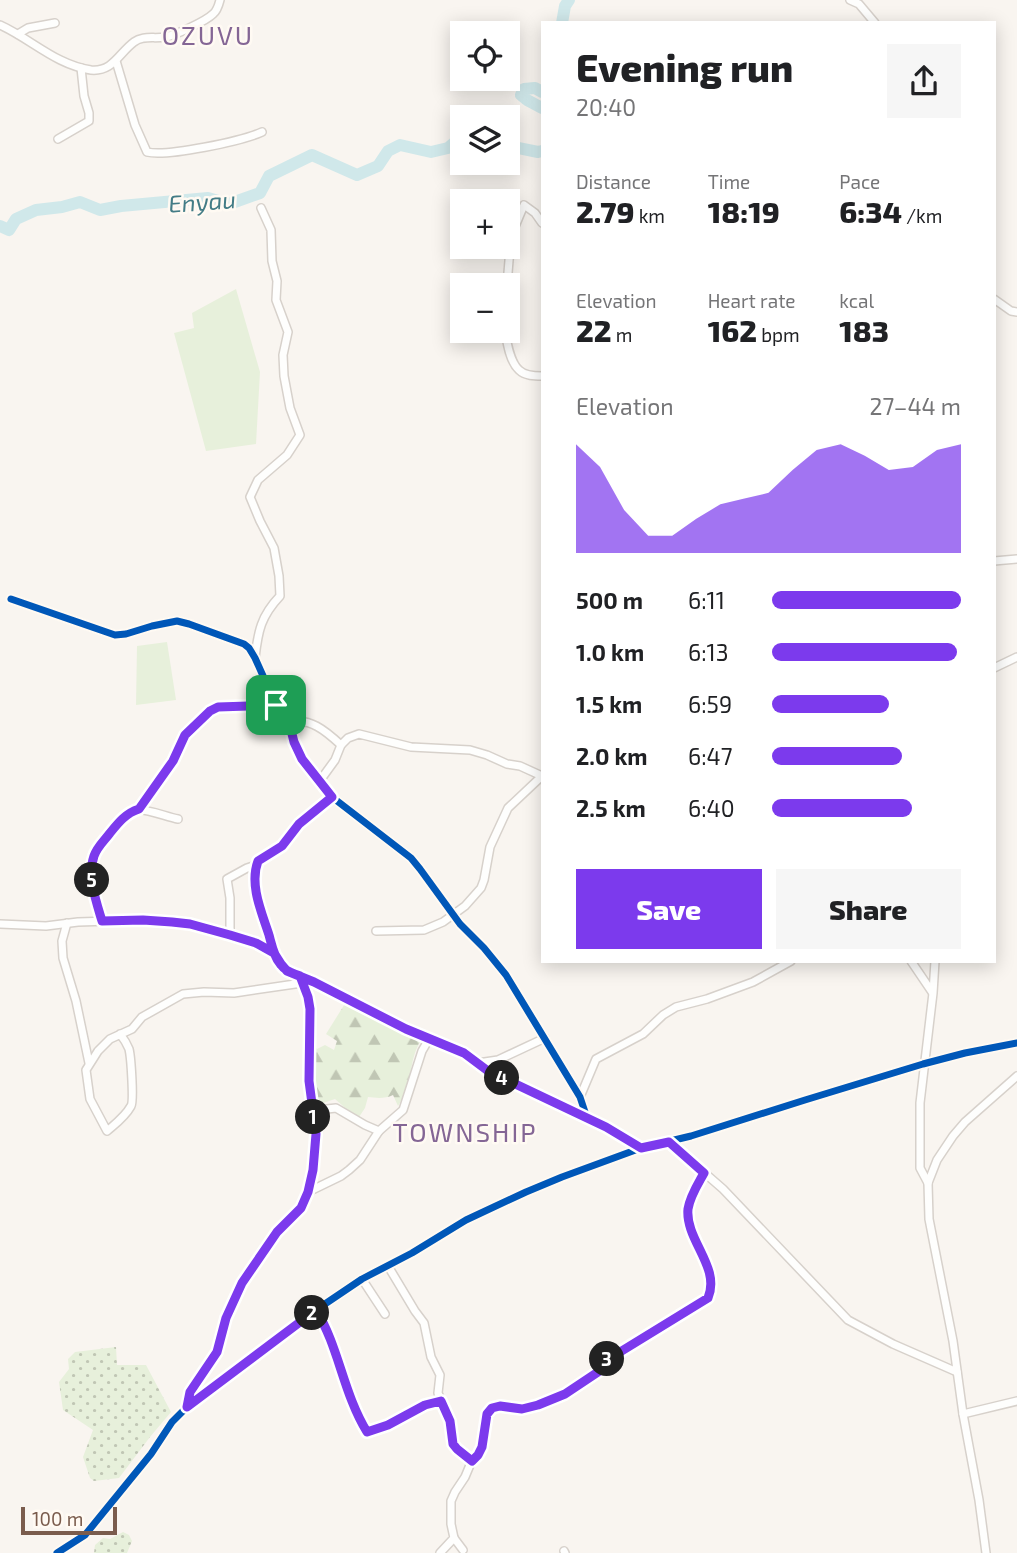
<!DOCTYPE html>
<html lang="en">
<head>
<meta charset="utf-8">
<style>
	body { margin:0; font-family:"Exo 2",sans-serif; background:#f6f6f6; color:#202124; height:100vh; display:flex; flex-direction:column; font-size:26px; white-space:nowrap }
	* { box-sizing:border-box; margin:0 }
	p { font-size:23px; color:#757577 }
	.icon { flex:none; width:38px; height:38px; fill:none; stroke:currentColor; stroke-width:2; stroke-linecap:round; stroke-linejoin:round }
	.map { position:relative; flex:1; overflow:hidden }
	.details { position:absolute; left:541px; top:21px; width:455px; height:942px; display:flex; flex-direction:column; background:#fff; border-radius:0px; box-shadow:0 4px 18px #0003 }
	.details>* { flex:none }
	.tools { position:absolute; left:450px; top:21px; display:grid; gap:14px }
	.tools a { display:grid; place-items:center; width:70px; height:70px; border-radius:0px; background:#fff; box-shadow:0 4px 18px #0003; font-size:35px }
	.scale { position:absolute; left:21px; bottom:18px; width:96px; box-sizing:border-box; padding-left:7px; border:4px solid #7a5c4d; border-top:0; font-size:19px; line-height:24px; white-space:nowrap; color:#7a5c4d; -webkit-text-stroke:5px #fffaf3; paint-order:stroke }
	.pin { position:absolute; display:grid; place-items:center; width:60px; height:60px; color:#fff; margin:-30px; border-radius:14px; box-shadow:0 4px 10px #0006 }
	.km { position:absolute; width:35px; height:35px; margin:-18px; border-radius:50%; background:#222; color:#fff; font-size:19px; line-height:35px; text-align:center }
	.round { display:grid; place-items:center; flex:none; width:74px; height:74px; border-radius:0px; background:#f6f6f6 }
	.head { display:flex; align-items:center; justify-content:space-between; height:119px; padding:0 35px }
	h1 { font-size:38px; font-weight:800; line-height:52px }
	.stats { display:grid; grid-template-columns:repeat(3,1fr); gap:10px; height:119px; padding:7px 35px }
	.stats div { display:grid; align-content:center }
	.stats b { font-size:30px; font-weight:800 }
	.stats small { font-size:19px; font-weight:400 }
	.stats p { font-size:19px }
	.chart { height:196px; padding:14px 35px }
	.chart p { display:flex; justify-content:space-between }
	.chart svg { width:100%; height:126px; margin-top:7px; fill:#7c3aed; opacity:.7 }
	.primary-button { display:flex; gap:14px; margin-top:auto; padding:14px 35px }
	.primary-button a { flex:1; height:80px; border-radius:0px; background:#7c3aed; color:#fff; font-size:28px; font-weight:800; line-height:80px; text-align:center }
	.primary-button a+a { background:#f6f6f6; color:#202124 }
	ul { padding:0 35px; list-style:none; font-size:23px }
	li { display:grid; grid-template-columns:112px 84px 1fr; align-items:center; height:52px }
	li i { height:18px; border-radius:9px; background:#7c3aed }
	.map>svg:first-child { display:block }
</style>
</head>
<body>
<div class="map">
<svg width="1017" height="1553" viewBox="0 0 1017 1553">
	<defs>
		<pattern id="grass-dots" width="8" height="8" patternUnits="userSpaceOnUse" patternTransform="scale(1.75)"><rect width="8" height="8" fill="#e7f0db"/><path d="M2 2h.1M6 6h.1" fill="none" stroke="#c0c6b4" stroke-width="1.8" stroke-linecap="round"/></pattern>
		<pattern id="forest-firs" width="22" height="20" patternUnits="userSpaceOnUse" patternTransform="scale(1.75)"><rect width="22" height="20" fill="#e7f0db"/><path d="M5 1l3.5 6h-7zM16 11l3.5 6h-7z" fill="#c0c6b4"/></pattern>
	</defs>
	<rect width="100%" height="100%" fill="#f9f5f0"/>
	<g fill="url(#grass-dots)">
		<path d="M116,1347L117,1365H146L171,1412L150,1437L119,1478L94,1481L90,1478L83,1457L93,1430L63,1410L59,1382L69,1369L68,1359L75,1352Z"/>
		<path d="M123,1532L129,1535L132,1541L127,1553H94L95,1545L103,1538L110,1539Z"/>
	</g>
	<path fill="url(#forest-firs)" d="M346,1002L422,1039C411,1054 412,1074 406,1090C404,1096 401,1101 398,1106L393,1095C385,1099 376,1098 368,1097L365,1108L359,1117L351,1113L335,1099L314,1106L309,1047H315L317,1049L325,1045L334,1050L337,1041L326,1034Z"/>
	<g fill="#e7f0db">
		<path d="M236,289L260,372L256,444L206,451L174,333L194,328L192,313Z"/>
		<path d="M167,642L176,700L136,705L137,646Z"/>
	</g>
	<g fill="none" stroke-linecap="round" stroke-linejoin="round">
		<g stroke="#d0e8ea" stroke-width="12">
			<path d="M562,23L565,6L569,0"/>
			<path d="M542,92L535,88L524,89L521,95L527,100L542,108"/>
			<path d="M508,146L538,152L542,151"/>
			<path d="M0,226L9,230L16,219L36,210L62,207L80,202L100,210L121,206L208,198L229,204L260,193L269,176L312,155L357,175L378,166L388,151L400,145L431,152L448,148L462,136"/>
		</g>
		<g stroke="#d7d1cb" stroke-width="10">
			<g id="minor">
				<path d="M850,0L859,4L875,23"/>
				<path d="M0,25C31,39 56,65 91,70C113,72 119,53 134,42C143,35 154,39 165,37C174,36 206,21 213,14C217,11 219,4 220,0"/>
				<path d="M18,34L28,28L55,23"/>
				<path d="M116,61L135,125L147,152C167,157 242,141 262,132"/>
				<path d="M58,139L89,121V113L84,96L81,68"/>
				<path d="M507,285L511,236L524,205L535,213L542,223"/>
				<path d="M994,299L1011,311L1017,312"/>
				<path d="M505,331C507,343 510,362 519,370C525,376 535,376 542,376"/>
				<path d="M994,561L1017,559"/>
				<path d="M11,599L115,635L126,634L152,626L177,621L189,624L244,644L249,648L255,658L276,705L291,730L294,742L302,759L319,782L332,797L411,858L420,869L460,924L484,948L506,975L580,1097L587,1118"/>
				<path d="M255,658C258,631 261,616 280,596L279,576L274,548L260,521L250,497L258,480L287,455L300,435L290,408L284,376L283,355L288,332L276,300L277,281L272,261L271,230L261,208"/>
				<path d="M994,668L1017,657"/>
				<path d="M288,724C308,715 327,732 341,745"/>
				<path d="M319,782L335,760L341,745L348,738L359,734L411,747L470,750L487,755L507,764L520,766L542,776L508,808L490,847L484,880L481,888L465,906L443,922L424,930L376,931"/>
				<path d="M139,809L173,761L185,735L210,711L218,707L276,705"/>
				<path d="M102,921C96,900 85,873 95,852C99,844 106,838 112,831C118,823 125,812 136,810C145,808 167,817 178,819"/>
				<path d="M67,923L62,941L63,958L76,1001L89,1063"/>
				<path d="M0,924L46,926L78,922L143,920L190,924L256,943L274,953L281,964L287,971L300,976L308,997L310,1009L311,1030L309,1081L316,1134L313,1170L308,1192L298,1213L287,1221L277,1232L242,1283L226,1318L217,1352L190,1392L187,1406"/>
				<path d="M230,935V898L227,879L247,868L256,865"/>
				<path d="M274,953C266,928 247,887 258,861L282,846L295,828L310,813L332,797"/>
				<path d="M911,961L932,992"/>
				<path d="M300,976L406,1029L454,1048L464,1053L488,1071L606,1127L641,1148"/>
				<path d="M120,1034C124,1039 127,1044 129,1049C131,1057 134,1101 131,1106C125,1117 115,1124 107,1131L90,1099L86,1070L98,1051L110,1039L132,1029L142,1017L183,994L204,992L234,993L302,983"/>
				<path d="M478,1063L498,1060L545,1038"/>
				<path d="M580,1097L596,1059L643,1034L663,1015L676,1007L707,999L753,982L791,961"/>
				<path d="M313,1115L327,1109L336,1108L365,1125L379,1131"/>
				<path d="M669,1142L723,1189L848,1320L893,1344L957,1372"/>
				<path d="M928,1183L920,1168V1103L933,993L935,961"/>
				<path d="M308,1192L341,1176L349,1170L360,1160L379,1131L403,1110L422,1051L429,1039"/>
				<path d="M388,1266L415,1311L424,1323L431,1357L440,1375L438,1393L450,1421L453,1444L457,1449L472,1461"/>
				<path d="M362,1279L385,1314"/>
				<path d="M316,1310C340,1346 343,1393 367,1432L388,1425L425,1405L441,1401"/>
				<path d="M963,1414L1017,1401"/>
				<path d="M454,1538L463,1550"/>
				<path d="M564,1551L565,1553"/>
				<path d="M57,1553L85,1535L151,1454L172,1422L187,1407L316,1310L362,1279L412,1253L466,1220L526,1192L562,1177L641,1148L691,1136L805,1100L923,1064L965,1053L1017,1043"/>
				<path d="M440,1553L454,1538L451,1524V1501L455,1492L465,1477L470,1465L478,1455L482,1447L489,1410L497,1406L518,1409L538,1405L565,1394L601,1370V1366L607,1360L708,1298C721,1267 685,1240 688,1209C689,1196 698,1184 704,1173"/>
				<path d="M986,1553L979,1500L963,1414L953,1341L929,1219L928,1183L937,1160L953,1136L965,1122L1017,1076"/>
			</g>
		</g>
		<use href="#minor" stroke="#fefefd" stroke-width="7"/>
		<g stroke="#fffaf3" stroke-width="11">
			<g id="cycleway">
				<path d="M11,599L115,635L126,634L152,626L177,621L189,624L244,644L249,648L255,658L276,705L291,730L294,742L302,759L319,782L332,797L411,858L420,869L460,924L484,948L506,975L580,1097L587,1118"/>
				<path d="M57,1553L85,1535L151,1454L172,1422L187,1407L316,1310L362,1279L412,1253L466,1220L526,1192L562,1177L641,1148L691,1136L805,1100L923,1064L965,1053L1017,1043"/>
			</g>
		</g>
		<use href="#cycleway" stroke="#0057b8" stroke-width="7"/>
	</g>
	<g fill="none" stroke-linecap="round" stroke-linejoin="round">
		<g stroke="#fff" stroke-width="14">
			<path id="route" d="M276,705L291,730L294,742L302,759L332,797L299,824L282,846L258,861C249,885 262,913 269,935C272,946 274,957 281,965C286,972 293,973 300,976L308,997L310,1009L309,1081L316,1134L313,1170L308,1192L301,1208L277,1232L242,1283L226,1318L217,1352L190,1392L187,1407L316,1310C339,1347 343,1393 367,1432L388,1425L425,1405L441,1401L450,1421L453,1444L457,1449L472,1461L478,1455L482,1447L487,1414L492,1408L500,1406L522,1409L538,1405L565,1394L601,1370V1366L607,1360L708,1298C721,1267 685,1240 688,1209C690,1196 698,1184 704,1173L669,1142L641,1148L606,1127L488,1071L464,1053L406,1029L314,982L287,971L281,964L274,953L256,943L230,935L190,924L172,922L143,920L102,921C96,901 87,876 94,856C97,847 104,841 110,833C118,823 126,813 139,809L173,761L185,735L210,711L218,707L276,705"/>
		</g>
		<use href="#route" stroke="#7c3aed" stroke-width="9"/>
	</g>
	<g text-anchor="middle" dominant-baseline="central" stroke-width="5" stroke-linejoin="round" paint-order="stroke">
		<g font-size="24" font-style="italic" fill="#437c86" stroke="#fffaf3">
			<text transform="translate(202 201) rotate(-4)">Enyau</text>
		</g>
		<g font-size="26" letter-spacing="2" fill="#846695" stroke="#fffaf3">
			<text x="208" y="34">OZUVU</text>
			<text x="465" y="1131">TOWNSHIP</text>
		</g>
	</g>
</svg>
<div class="tools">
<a><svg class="icon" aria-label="locate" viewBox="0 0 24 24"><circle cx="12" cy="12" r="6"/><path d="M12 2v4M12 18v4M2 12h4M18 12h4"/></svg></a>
<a><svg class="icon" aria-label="layers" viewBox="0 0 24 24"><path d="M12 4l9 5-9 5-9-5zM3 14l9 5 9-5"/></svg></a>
<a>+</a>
<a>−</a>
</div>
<div class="scale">100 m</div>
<div class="pin" style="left:276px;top:705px;background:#1e9e55"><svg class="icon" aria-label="arrive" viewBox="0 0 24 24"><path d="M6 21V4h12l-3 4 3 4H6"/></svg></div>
<b class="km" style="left:313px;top:1117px">1</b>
<b class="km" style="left:312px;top:1313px">2</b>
<b class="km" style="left:607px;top:1359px">3</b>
<b class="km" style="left:502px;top:1078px">4</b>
<b class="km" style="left:92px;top:880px">5</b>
<section class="details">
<div class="head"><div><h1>Evening run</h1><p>20:40</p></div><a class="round"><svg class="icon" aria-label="share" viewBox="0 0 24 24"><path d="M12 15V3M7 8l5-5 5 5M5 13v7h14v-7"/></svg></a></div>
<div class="stats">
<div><p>Distance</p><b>2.79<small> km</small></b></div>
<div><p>Time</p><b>18:19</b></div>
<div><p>Pace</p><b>6:34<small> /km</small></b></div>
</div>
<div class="stats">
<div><p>Elevation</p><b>22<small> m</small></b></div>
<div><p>Heart rate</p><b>162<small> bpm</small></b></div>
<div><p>kcal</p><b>183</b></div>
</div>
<div class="chart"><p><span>Elevation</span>27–44 m</p>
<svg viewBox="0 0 160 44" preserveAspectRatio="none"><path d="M0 44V6L10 14L20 29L30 38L40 38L50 32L60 27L70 25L80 23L90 15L100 8L110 6L120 10L130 15L140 14L150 8L160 6V44z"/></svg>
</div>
<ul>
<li><b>500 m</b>6:11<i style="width:100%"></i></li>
<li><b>1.0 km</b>6:13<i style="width:98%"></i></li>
<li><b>1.5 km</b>6:59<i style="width:62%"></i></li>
<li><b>2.0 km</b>6:47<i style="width:69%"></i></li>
<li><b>2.5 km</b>6:40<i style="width:74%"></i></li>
</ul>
<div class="primary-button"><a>Save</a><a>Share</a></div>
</section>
</div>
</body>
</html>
